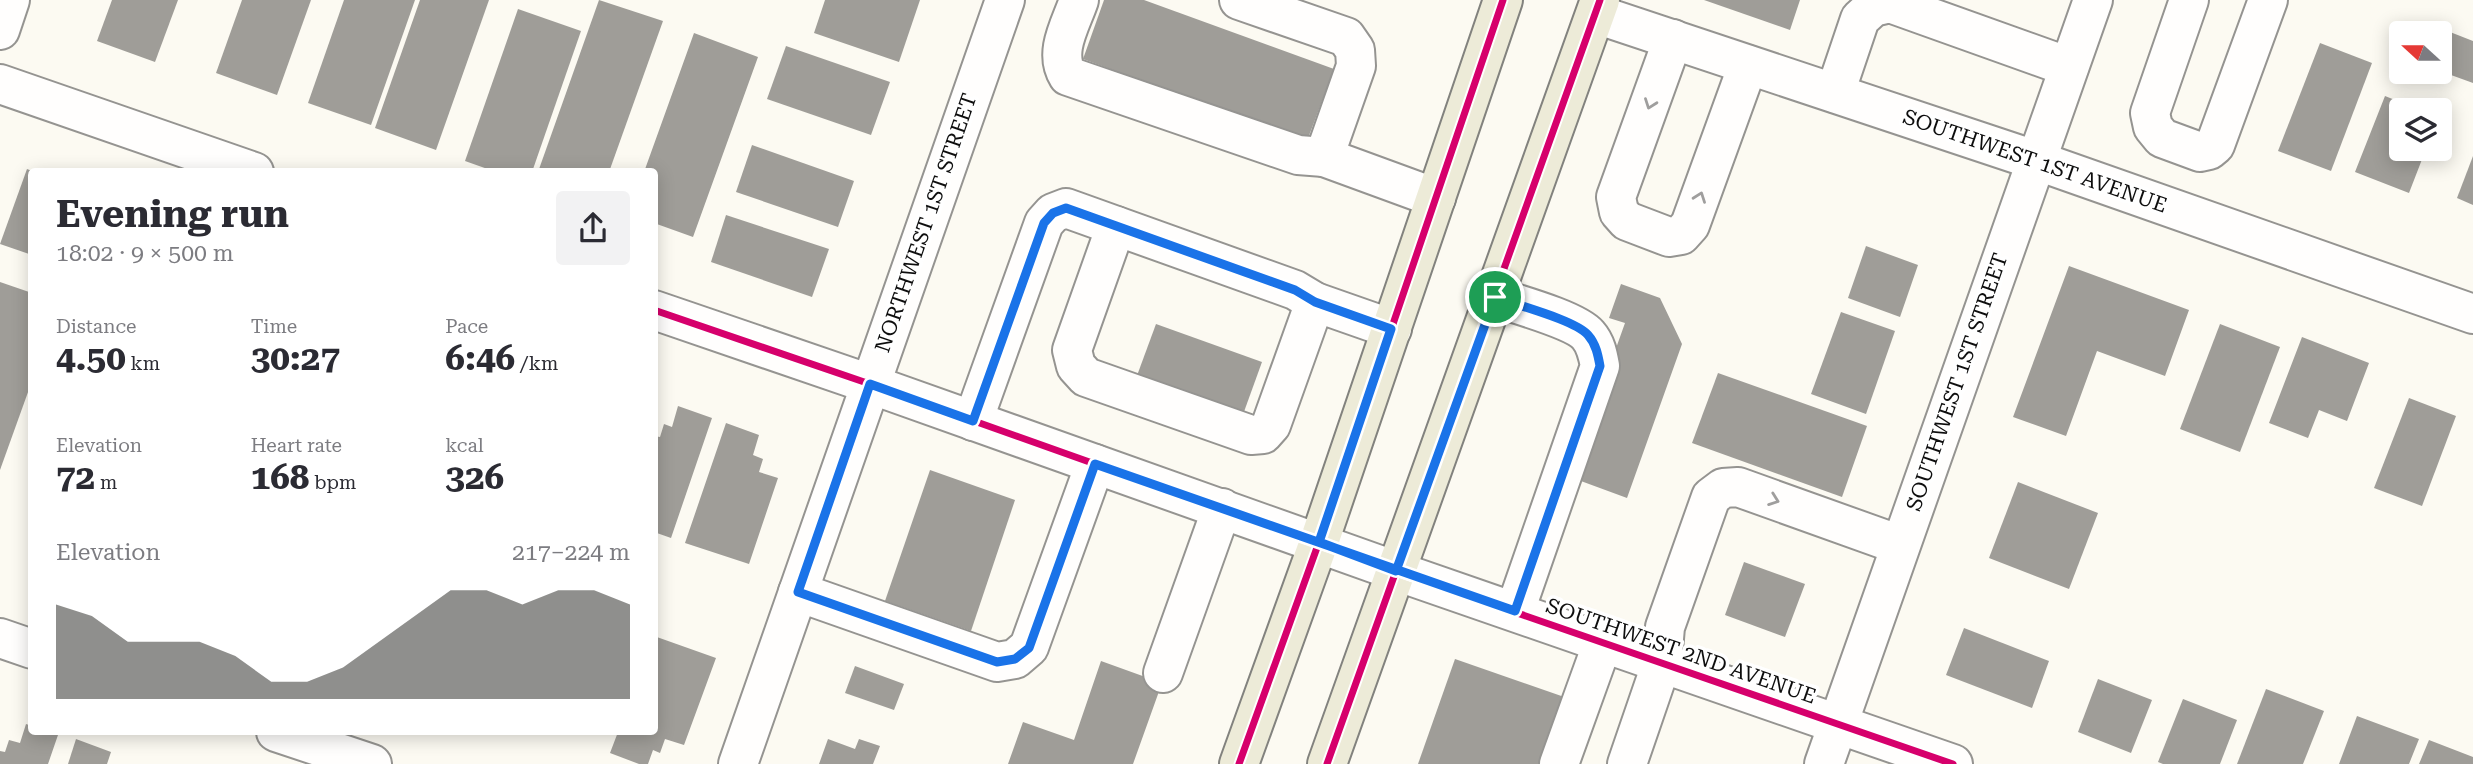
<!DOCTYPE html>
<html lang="en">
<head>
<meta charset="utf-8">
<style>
	body { margin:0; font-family:"Roboto Serif",serif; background:#f2f2f3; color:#2b2b33; height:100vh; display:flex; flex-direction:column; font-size:26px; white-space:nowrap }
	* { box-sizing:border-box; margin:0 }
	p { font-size:23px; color:#7c7c81 }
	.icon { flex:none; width:38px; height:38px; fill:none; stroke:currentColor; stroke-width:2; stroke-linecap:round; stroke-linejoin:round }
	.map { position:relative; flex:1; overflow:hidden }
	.side { position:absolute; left:28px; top:168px; width:630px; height:567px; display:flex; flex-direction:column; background:#fff; border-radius:7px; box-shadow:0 4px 18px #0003 }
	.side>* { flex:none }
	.needle { width:46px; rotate:291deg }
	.controls { position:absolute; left:2389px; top:21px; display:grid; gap:14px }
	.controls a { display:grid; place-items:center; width:63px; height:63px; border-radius:7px; background:#fff; box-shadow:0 4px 18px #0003; font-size:35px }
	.pin { position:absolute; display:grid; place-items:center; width:60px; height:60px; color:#fff; margin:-30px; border:4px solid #fff; border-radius:50%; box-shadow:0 2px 7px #0007 }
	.round { display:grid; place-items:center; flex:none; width:74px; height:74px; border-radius:7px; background:#f2f2f3 }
	.head { display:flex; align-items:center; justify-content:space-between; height:119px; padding:0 28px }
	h1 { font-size:38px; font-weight:700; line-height:52px }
	.figures { display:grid; grid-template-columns:repeat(3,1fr); gap:10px; height:119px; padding:7px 28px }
	.figures div { display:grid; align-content:center }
	.figures b { font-size:35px; font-weight:700 }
	.figures small { font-size:19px; font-weight:400 }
	.figures p { font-size:19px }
	.chart { height:196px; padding:14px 28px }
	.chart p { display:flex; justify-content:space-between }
	.chart svg { width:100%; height:126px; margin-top:7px; fill:#61615e; opacity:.7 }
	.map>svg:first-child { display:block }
</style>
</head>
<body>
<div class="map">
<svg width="2473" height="764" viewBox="0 0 2473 764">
	<rect width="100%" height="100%" fill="#fcfaf2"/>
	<g fill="#9f9d98">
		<path d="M112,0H178L155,62L97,41Z"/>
		<path d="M242,0H311L277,95L216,73Z"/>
		<path d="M344,0H415L371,125L308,103Z"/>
		<path d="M420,0H489L436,150L375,128Z"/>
		<path d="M599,0L663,21L609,172H538Z"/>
		<path d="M825,0H920L899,62L814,33Z"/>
		<path d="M1104,0H1144L1334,69L1307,141L1083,59Z"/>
		<path d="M1704,0H1800L1790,30Z"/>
		<path d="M518,9L581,31L532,172H496L465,161Z"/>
		<path d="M2450,32L2473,41V83L2440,71V59Z"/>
		<path d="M694,33L758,57L693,237L654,223V172H644Z"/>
		<path d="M2320,43L2372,63L2331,171L2278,151Z"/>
		<path d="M786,46L890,82L871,135L767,99Z"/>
		<path d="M2385,96L2420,110H2401V149H2426L2409,193L2355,172Z"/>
		<path d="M752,145L854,181L838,227L736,192Z"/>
		<path d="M2473,156V205L2457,198Z"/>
		<path d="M27,169L32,171V255L0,244Z"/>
		<path d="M726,215L829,249L812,297L711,262Z"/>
		<path d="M1866,246L1918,265L1900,317L1848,298Z"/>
		<path d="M2069,266L2189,310L2165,376L2097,351L2066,436L2013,417Z"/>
		<path d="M0,282L32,293V381L0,470Z"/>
		<path d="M1621,284L1660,298L1682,344L1627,498L1570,477L1625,323L1609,318Z"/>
		<path d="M1841,312L1895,331L1866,414L1811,394Z"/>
		<path d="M1156,324L1262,362L1241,420L1135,381Z"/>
		<path d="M2220,324L2280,347L2240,452L2180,429Z"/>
		<path d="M2302,337L2369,363L2347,421L2319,410L2308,438L2269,423Z"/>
		<path d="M1718,373L1867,426L1842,497L1692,443Z"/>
		<path d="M2409,398L2456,416L2422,506L2374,488Z"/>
		<path d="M678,406L712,418L671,538L654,532V436L660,437L664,424L672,427Z"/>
		<path d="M726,423L759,435L753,455L763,459L759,472L778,478L749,564L685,543Z"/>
		<path d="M930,470L1015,500L971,631L885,601Z"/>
		<path d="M2018,482L2098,513L2069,589L1989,558Z"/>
		<path d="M1744,562L1805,584L1785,637L1725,615Z"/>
		<path d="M1964,628L2049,661L2032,708L1946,675Z"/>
		<path d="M654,636L716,658L684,745L665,739L660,753L653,750L648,764H639L610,753L618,732H654Z"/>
		<path d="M1455,659L1570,699L1547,764H1418Z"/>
		<path d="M1101,661L1162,683L1133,764H1008L1023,722L1074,740Z"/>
		<path d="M855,666L904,684L894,710L845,693Z"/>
		<path d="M2098,679L2152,700L2131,753L2078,732Z"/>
		<path d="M2266,689L2324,711L2303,764H2237Z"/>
		<path d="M2183,699L2237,720L2220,764H2163L2158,762Z"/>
		<path d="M2357,716L2419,739L2409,764H2339Z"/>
		<path d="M26,724L32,726V732H48L58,735L48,764H0V751L5,752L9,740L20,743Z"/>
		<path d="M76,739L111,752L107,764H68Z"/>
		<path d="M828,739L855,749L859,739L880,746L873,764H819Z"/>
		<path d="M2429,740L2473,757V764H2419Z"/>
	</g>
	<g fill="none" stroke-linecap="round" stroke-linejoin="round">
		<g stroke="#959491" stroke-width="42">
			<g id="minor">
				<path d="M1079,0C1071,24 1053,52 1068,76L1298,155L1324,157"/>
				<path d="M1239,0L1346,37L1355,50L1356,66L1324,157L1436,198"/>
				<path d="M2189,0L2150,113L2153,127L2162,138L2200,152L2209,150L2215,145L2268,0"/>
				<path d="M1596,14L2035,160L2473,314"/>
				<path d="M0,30L10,0"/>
				<path d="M1673,39L1616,197L1619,212L1627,221L1669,237L1681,235L1690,225L1748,65"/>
				<path d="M0,84L254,172"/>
				<path d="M1835,93L1860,19L1873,7L1890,3L2069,67"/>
				<path d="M1116,226L1072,350L1076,366L1086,377L1251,435L1263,434L1271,425L1315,302"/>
				<path d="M1495,297C1516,304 1575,320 1588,335C1596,344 1598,355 1600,366L1515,611"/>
				<path d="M654,310L870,384L1396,571L1953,764"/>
				<path d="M973,421L1044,223L1053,213L1066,208L1295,290L1315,302L1392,329"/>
				<path d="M798,592L997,662L1015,659L1029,647L1095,464"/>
				<path d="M0,638L32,649"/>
				<path d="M1163,673L1222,508"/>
				<path d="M276,732L372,764"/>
				<path d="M738,764L1005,0"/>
				<path d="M1559,764L1603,642"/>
				<path d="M1627,764L1662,662L1665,627L1711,497L1723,488L1738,487L1900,545"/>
				<path d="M1824,764L2093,0"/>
			</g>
		</g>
		<g stroke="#82827e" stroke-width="42">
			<g id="major">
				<path d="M1239,764L1319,542L1503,0"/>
				<path d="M1327,764L1600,0"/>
			</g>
		</g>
		<use href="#minor" stroke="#fffefd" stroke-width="38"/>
		<use href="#major" stroke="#edebd8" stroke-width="38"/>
		<g stroke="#fff" stroke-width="11">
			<g id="cycleway">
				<path d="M654,310L870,384L1396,571L1953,764"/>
				<path d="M1239,764L1319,542L1503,0"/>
				<path d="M1327,764L1600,0"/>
			</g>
		</g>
		<use href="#cycleway" stroke="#d6006c" stroke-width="7"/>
	</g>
	<defs><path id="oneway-chevron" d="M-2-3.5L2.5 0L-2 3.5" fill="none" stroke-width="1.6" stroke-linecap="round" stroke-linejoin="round" transform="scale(1.75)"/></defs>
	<g stroke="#9f9e9d">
		<use href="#oneway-chevron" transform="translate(1650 104) rotate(110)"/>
		<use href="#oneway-chevron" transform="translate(1700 197) rotate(-70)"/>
		<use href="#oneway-chevron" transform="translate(1774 500) rotate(20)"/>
	</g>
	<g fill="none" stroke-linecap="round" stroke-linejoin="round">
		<g stroke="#fff" stroke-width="14">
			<path id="route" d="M1495,297L1396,571L1319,542L1391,329L1315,302L1295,290L1066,208L1053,213L1044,223L973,421L870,384L798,592L997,662L1015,659L1029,648L1095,464L1515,611L1600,366C1598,355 1596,344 1588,335C1575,320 1516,305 1495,297"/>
		</g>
		<use href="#route" stroke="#1a73e8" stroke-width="9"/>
	</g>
	<g text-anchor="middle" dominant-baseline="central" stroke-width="7" stroke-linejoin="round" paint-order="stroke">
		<g font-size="21" fill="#0e0e0e" stroke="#fff">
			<text transform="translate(2035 161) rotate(19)">SOUTHWEST 1ST AVENUE</text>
			<text transform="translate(926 223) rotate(-71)">NORTHWEST 1ST STREET</text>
			<text transform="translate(1957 382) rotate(-71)">SOUTHWEST 1ST STREET</text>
			<text transform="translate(1681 651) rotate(19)">SOUTHWEST 2ND AVENUE</text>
		</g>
	</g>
</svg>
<div class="controls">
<a><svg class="needle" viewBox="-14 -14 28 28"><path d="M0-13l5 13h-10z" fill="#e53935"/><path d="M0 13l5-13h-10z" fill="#7c7c81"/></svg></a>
<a><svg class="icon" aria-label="layers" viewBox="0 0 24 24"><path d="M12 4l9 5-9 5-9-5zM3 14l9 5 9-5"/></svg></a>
</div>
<div class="pin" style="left:1495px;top:297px;background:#1e9e55"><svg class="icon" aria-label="arrive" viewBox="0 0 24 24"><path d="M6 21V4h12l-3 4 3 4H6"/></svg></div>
<section class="side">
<div class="head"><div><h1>Evening run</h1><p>18:02 · 9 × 500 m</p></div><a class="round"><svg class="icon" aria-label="share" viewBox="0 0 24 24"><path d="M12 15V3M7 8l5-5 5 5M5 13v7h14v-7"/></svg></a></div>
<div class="figures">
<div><p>Distance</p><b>4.50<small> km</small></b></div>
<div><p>Time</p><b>30:27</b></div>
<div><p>Pace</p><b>6:46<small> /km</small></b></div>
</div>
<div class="figures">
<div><p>Elevation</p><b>72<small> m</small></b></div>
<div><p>Heart rate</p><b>168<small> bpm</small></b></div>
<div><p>kcal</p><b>326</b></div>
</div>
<div class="chart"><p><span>Elevation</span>217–224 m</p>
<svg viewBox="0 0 160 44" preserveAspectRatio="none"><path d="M0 44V11L10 15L20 24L30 24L40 24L50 29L60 38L70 38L80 33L90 24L100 15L110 6L120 6L130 11L140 6L150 6L160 11V44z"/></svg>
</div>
</section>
</div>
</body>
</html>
